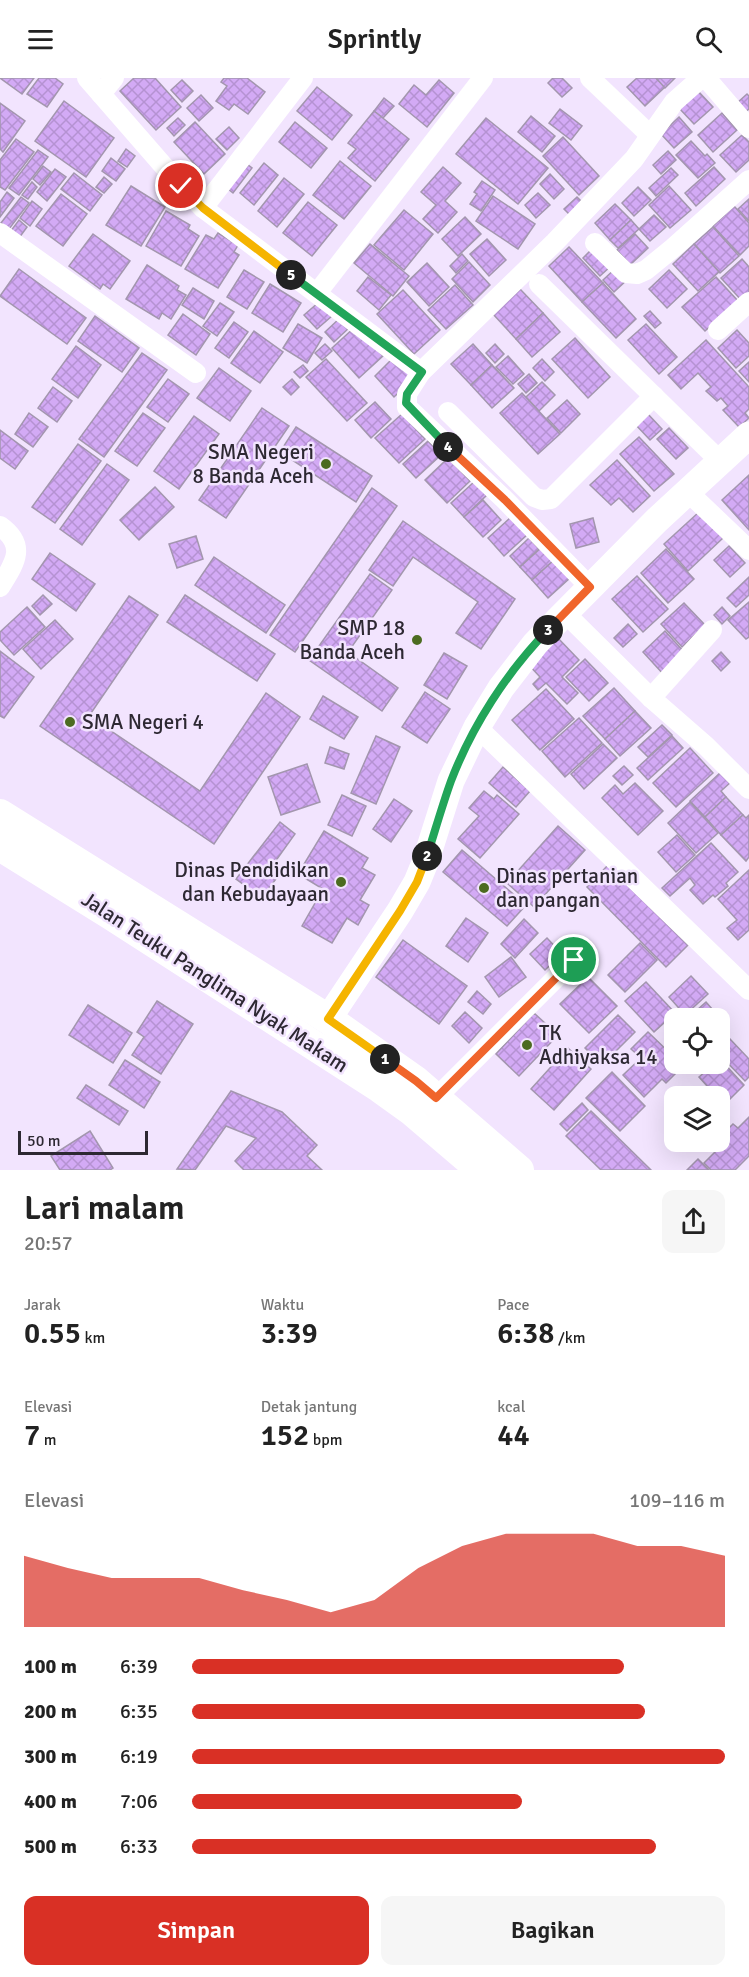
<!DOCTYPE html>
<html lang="id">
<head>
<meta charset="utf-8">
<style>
	body { margin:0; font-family:Signika,sans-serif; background:#f6f6f6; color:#222; height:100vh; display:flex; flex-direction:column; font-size:22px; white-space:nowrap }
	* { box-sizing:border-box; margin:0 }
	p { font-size:20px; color:#767676 }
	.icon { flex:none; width:33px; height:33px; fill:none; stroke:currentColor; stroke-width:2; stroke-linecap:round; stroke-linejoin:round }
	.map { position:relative; height:1092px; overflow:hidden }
	.sheet { display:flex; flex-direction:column; background:#fff; flex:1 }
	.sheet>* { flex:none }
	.fabs { position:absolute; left:664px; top:930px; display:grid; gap:12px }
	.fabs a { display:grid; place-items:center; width:66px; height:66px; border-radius:12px; background:#fff; box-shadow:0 6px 24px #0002; font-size:30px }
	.scale { position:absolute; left:18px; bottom:15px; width:130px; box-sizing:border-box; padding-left:6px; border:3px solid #2d2832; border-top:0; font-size:16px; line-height:21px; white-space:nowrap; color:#2d2832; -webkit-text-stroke:4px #f2e4fe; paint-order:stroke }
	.pin { position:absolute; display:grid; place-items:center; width:51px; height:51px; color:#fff; margin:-26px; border:3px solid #fff; border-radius:50%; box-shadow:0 2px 6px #0007 }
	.km { position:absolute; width:30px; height:30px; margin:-15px; border-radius:50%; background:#222; color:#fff; font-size:16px; line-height:30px; text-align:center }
	.round { display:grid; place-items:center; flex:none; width:63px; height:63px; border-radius:12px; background:#f6f6f6 }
	.summary { display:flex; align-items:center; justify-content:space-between; height:102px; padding:0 24px }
	h1 { font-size:33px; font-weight:600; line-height:45px }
	.metrics { display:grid; grid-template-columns:repeat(3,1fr); gap:9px; height:102px; padding:6px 24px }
	.metrics div { display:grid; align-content:center }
	.metrics b { font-size:30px; font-weight:600 }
	.metrics small { font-size:16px; font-weight:400 }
	.metrics p { font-size:16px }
	.chart { height:168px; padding:12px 24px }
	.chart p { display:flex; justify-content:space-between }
	.chart svg { width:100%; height:108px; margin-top:6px; fill:#d93025; opacity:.7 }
	.action { display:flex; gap:12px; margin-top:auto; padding:12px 24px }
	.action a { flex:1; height:69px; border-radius:12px; background:#d93025; color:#fff; font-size:24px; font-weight:600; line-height:69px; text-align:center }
	.action a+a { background:#f6f6f6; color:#222 }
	ul { padding:0 24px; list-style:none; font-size:20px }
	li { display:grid; grid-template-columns:96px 72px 1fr; align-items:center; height:45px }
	li i { height:15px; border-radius:8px; background:#d93025 }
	header { display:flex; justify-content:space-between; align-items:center; height:78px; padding:0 24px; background:#fff; font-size:27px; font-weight:600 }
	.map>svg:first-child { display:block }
</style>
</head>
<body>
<header><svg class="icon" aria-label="menu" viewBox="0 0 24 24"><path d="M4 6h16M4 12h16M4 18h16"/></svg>Sprintly<svg class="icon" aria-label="search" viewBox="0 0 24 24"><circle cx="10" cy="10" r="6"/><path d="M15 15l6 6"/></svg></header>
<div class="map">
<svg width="749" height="1092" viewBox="0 0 749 1092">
	<defs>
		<pattern id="building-cross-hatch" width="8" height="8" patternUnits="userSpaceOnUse" patternTransform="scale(1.5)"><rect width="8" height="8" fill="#d3aaf5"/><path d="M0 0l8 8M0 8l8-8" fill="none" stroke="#b592d2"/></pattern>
	</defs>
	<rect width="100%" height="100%" fill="#f2e4fe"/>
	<g fill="url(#building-cross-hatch)" stroke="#a396ae" stroke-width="1.5">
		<path d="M0,0H34L22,16Z"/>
		<path d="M39,0H55L63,6L47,29L27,16Z"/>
		<path d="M134,0H155L181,29L156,52L120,13Z"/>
		<path d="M224,0H247L265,14L248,36L234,26L229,32L216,23L227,8L221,4Z"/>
		<path d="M553,0H562L572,10L562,19L548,5Z"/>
		<path d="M637,0H656L665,9L645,28L627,9Z"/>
		<path d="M656,0H675L665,10Z"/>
		<path d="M182,2L193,13L182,24L171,12Z"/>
		<path d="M439,2L454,15L427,49L399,26L414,7L426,17Z"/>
		<path d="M317,9L352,37L332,62L297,33Z"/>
		<path d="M698,13L713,29L694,46L679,30Z"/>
		<path d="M747,16L749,18V31L745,34L737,25Z"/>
		<path d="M201,17L213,30L199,43L187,30Z"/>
		<path d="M384,20L394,28L383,40L374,33Z"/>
		<path d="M64,23L114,60L86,99L35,63Z"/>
		<path d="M0,25L25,43L3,74L0,71Z"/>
		<path d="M560,31L582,48L571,62L549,45Z"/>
		<path d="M374,33L409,61L375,103L348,80L356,71L348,65Z"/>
		<path d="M722,35L737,52L713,74L698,57Z"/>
		<path d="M531,38L555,58L542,74L518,54Z"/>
		<path d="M679,39L692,54L674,70L661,56Z"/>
		<path d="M178,40L185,47L174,58L167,50Z"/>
		<path d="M486,40L548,90L518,126L456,76Z"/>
		<path d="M195,44L225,76L204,96L174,64Z"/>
		<path d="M295,44L327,70L311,90L279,64Z"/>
		<path d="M229,49L239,60L227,72L216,61Z"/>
		<path d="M742,57L749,64V82L736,94L720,77Z"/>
		<path d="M563,59L599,98L579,117L543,78Z"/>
		<path d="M16,61L34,74L5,112L0,109V82Z"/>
		<path d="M691,63L705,78L707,76L715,85L698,100L676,77Z"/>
		<path d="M126,71L135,78L127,89L118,83Z"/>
		<path d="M38,72L48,79L19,117L9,110Z"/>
		<path d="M668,73L676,82L661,96L653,87Z"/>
		<path d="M111,80L125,91L116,103L102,93Z"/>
		<path d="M243,83L252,90L233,115L223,107Z"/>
		<path d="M340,83L371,108L344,141L313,117Z"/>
		<path d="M264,85L278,97L254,127L240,115Z"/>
		<path d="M43,88L51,94L40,107L33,101Z"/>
		<path d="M443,89L461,105L445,123L457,134L438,155L423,141L436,127L421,114Z"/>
		<path d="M714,89L725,101L696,128L685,115Z"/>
		<path d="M671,90L678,97L656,118L649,110Z"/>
		<path d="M55,91L66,99L47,123L37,114Z"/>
		<path d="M74,95L102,117L90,133L61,111Z"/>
		<path d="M550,96L564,111L554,121L540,106Z"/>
		<path d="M104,99L112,106L104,115L96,109Z"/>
		<path d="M284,100L304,116L277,149L258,133Z"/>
		<path d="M482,103L495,112L481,133L470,126L477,116L474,114Z"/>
		<path d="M32,104L37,109L28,121L22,117Z"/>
		<path d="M131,108L165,129L141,168L106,147Z"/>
		<path d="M669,108L691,132L670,150L649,127Z"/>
		<path d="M638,109L651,122L634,138L622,125Z"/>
		<path d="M7,114L14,120L0,139V124Z"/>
		<path d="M538,115L550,127L536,140L525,127Z"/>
		<path d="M61,116L87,136L63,168L36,148Z"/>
		<path d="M493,118L535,146L518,171L476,143Z"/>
		<path d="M21,119L29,125L9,151L1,145Z"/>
		<path d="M577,119L583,125L570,137L564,131Z"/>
		<path d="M749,121V143L738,131Z"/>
		<path d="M32,123L42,131L30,148L20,140Z"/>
		<path d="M308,124L337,147L312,178L283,155Z"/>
		<path d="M615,126L631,142L610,162L595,145Z"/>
		<path d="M734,128L749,145V168L740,177L713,148Z"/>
		<path d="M404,132L433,156L404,192L374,167Z"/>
		<path d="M166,133L190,147L188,151L199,158L181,188L146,168Z"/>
		<path d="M654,137L666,149L650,163L639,151Z"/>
		<path d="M465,139L481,156L458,178L442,161Z"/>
		<path d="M19,142L27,149L19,160L10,154Z"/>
		<path d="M631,142L639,151L618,170L610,162Z"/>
		<path d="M713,149L739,178L720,195L694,166Z"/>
		<path d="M218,155L238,167L234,174L239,177L218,210L185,191L206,157L214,161Z"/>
		<path d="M93,156L130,183L110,211L103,206L100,211L69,188Z"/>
		<path d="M635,156L648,170L630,187L617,172Z"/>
		<path d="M487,161L506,182L489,198L470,176Z"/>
		<path d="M370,166L409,198L393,218L354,185Z"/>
		<path d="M694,166L719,194L698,213L673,186Z"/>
		<path d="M595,168L612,187L600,198L583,180Z"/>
		<path d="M569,169L603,205L582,224L549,188Z"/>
		<path d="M462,176L468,183L456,195L450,188Z"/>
		<path d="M742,181L749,189V218L743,224L721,200Z"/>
		<path d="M469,184L490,207L473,224L452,201Z"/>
		<path d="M427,185L449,209L429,228L407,204Z"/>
		<path d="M147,187L179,208L177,212L186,217L171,241L162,235L159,241L126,221Z"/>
		<path d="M617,189L628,201L614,214L603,202Z"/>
		<path d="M19,191L86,240L67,266L0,218Z"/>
		<path d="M244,192L264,204L247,231L227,219Z"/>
		<path d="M669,192L687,211L667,230L649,211Z"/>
		<path d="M368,199L391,217L379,232L357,213Z"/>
		<path d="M716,199L738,223L705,253L682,229Z"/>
		<path d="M603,205L636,241L616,260L582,224Z"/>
		<path d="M270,206L301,225L283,254L252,235Z"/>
		<path d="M455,207L473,227L446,251L428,232Z"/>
		<path d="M193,210L214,223L204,241L182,227Z"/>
		<path d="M520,211L543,235L516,261L493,236Z"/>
		<path d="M403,212L440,252L414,276L377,236Z"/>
		<path d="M319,224L332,238L317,251L304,237Z"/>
		<path d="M220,225L234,234L217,258L203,248Z"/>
		<path d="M650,233L661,245L655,250L644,238Z"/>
		<path d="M543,235L560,254L532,279L516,261Z"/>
		<path d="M183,236L210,256L196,277L168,257Z"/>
		<path d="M95,238L139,270L122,294L78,263Z"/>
		<path d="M341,239L350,249L334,264L325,254Z"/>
		<path d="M234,244L248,254L229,280L215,270Z"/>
		<path d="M298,246L322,260L307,285L283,270Z"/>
		<path d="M646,246L677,279L659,296L628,262Z"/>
		<path d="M356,248L383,278L359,300L332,270Z"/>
		<path d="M737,252L749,265V278L736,290L718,270Z"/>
		<path d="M254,253L283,274L260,305L231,285Z"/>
		<path d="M575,260L610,299L588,320L552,281Z"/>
		<path d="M706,262L749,309V331L745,335L749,340L739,349L723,332L728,328L721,320L717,323L706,313L711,309L698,295L681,311L668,297Z"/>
		<path d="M325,266L332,273L322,282L315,275Z"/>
		<path d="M473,266L492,287L471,307L451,286Z"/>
		<path d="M495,266L504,276L495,285L486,275Z"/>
		<path d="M76,268L101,287L78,320L52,301Z"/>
		<path d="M142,275L167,292L104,379L79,361Z"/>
		<path d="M395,278L415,299L394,319L375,298Z"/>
		<path d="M508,278L524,296L513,306L496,289Z"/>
		<path d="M326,281L367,325L347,343L306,299Z"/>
		<path d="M542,281L554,294L545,303L533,290Z"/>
		<path d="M749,284V304L739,293Z"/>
		<path d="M303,287L308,293L300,300L294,294Z"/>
		<path d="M492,287L514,310L492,330L471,307Z"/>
		<path d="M219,290L251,313L230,343L197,320Z"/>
		<path d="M529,296L537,305L526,315L518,306Z"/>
		<path d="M168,301L189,316L168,344L147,329Z"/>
		<path d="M292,301L299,309L291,317L283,309Z"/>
		<path d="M542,304L555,317L539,333L526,319Z"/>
		<path d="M53,309L72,323L57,344L38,330Z"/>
		<path d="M522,315L560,356L538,376L500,335Z"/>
		<path d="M567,322L580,336L561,355L547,340Z"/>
		<path d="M375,324L391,341L371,360L355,342Z"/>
		<path d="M262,330L289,348L226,440L199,422Z"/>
		<path d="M29,335L48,349L33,369L15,356Z"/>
		<path d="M143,335L165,350L137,388L115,373Z"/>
		<path d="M647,335L662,351L650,362L635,346Z"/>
		<path d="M402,336L425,361L399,385L375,360Z"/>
		<path d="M194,338L219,356L179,411L154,393Z"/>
		<path d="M296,349L372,398L356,424L280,374Z"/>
		<path d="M669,350L688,370L676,381L657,361Z"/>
		<path d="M0,352L28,373L15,391L0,380Z"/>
		<path d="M639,359L674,396L654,413L620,376Z"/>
		<path d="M428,363L441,377L416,400L403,386Z"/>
		<path d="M78,366L101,383L55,445L32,429Z"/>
		<path d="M448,380L470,403L447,425L425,402Z"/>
		<path d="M617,382L650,418L633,434L619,420L611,427L590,407Z"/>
		<path d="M107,386L129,402L82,467L60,451Z"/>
		<path d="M749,397V452L722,422Z"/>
		<path d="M474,404L487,417L464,439L451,425Z"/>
		<path d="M155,409L174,429L139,462L120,442Z"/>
		<path d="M372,410L397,428L295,574L270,557Z"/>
		<path d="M483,422L501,442L483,459L464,439Z"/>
		<path d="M699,434L723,460L688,493L664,466Z"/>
		<path d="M510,440L527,457L504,478L488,460Z"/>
		<path d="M593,440L599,464L576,470L570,446Z"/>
		<path d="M403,443L515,521L481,571L456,555L478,524L413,479L393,508L369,492Z"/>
		<path d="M196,458L203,481L177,490L169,466Z"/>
		<path d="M529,460L539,471L520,489L510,478Z"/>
		<path d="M729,468L745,485L730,499L714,482Z"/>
		<path d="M542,469L554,482L532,502L520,489Z"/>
		<path d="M666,471L694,501L668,525L641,495Z"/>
		<path d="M50,475L95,506L76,533L32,501Z"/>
		<path d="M214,479L285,527L266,555L195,507Z"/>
		<path d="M554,482L570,500L548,520L532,502Z"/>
		<path d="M370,496L392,512L348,574L398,610L382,633L309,582Z"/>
		<path d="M637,498L668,531L643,554L612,521Z"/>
		<path d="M749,499V517L736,529L727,520Z"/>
		<path d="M43,517L52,526L40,537L32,528Z"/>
		<path d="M185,517L275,576L257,603L167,544Z"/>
		<path d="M129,518L158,537L89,638L200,713L266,615L300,639L214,766L40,648Z"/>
		<path d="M749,524V559L746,561L728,542Z"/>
		<path d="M684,525L705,547L682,569L661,546Z"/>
		<path d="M27,529L45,549L14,577L0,562V554Z"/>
		<path d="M722,529L730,538L722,546L714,537Z"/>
		<path d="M55,542L73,561L41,591L23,571Z"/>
		<path d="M628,546L637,556L623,569L614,560Z"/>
		<path d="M665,553L686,576L664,597L643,574Z"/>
		<path d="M556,558L579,582L562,599L578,615L567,626L546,605L538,612L533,606L540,599L528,586Z"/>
		<path d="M0,573L34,599L4,640L0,638Z"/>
		<path d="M721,574L730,584L721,593L712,583Z"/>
		<path d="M444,575L467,588L447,621L424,607Z"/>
		<path d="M585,581L608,605L589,623L566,599Z"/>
		<path d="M614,610L635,633L605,661L583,638Z"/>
		<path d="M546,611L574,641L540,672L512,642Z"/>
		<path d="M425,614L450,631L427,665L402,649Z"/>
		<path d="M323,618L358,639L344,661L310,641Z"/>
		<path d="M635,633L651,650L620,678L605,661Z"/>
		<path d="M579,640L602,665L565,699L542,673Z"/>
		<path d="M662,647L672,657L648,679L638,669Z"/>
		<path d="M376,658L400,669L376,726L351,715Z"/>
		<path d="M672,658L683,670L648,702L637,690Z"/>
		<path d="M603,666L617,680L584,711L571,696Z"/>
		<path d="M330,669L349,676L344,691L325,685Z"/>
		<path d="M690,670L713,695L676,729L653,705Z"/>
		<path d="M307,686L320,724L281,737L268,699Z"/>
		<path d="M624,688L633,697L622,707L613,698Z"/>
		<path d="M503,689L530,713L516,729L489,705Z"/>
		<path d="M722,693L732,703L721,713L726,719L705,739L690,723Z"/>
		<path d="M635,705L663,733L638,757L602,720L615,707L623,716Z"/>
		<path d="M484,713L494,721L497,717L519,736L480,780L458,761L479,738L469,730Z"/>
		<path d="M342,717L366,728L352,758L328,747Z"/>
		<path d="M726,719L743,737L721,757L705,739Z"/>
		<path d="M394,721L412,733L391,764L373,751Z"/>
		<path d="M690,724L718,755L696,775L668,745Z"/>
		<path d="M743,737L746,740L749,737V779L746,783L721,757Z"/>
		<path d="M280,744L295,756L272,788L281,794L262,820L236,801Z"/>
		<path d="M558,748L585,772L534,829L507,805Z"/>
		<path d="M324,753L368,780L362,790L375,797L360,822L369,827L358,847L347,840L332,865L302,848L323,811L298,796Z"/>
		<path d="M677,757L695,777L676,794L658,774Z"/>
		<path d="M711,765L738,794L726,805L728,808L715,819L713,817L703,826L690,812L695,807L690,800L670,818L662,810Z"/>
		<path d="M462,772L526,827L507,848L443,794Z"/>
		<path d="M608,787L688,867L666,889L587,809Z"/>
		<path d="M749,792V852L738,862L727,850L737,842L718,821Z"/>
		<path d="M466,840L488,855L468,884L446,868Z"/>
		<path d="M524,841L538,855L515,880L501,866Z"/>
		<path d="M547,860L562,876L545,892L530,876Z"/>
		<path d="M403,862L467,908L439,946L376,899Z"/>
		<path d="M640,865L657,882L625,914L608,897Z"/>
		<path d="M511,879L526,899L499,919L485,899Z"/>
		<path d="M691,898L708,916L685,937L669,919Z"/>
		<path d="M588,899L617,928L589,955L560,926Z"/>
		<path d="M646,904L675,935L654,954L625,923Z"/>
		<path d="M477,913L491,926L483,936L468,924Z"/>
		<path d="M157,923L193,946L161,996L132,977L144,959L137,954Z"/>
		<path d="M706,924L720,940H688Z"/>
		<path d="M88,927L132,955L113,985L69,957Z"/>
		<path d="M465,934L482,950L469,965L452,948Z"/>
		<path d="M534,935L558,957L519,998L496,976Z"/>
		<path d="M618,937L635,954L602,987L585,970Z"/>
		<path d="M648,954L675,980V986H680L683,988L666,1005L662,1001L644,1019L623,997L641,980L631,971Z"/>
		<path d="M730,961L749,981V999L745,1003L720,977V970Z"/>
		<path d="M568,970L591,991L554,1032L531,1011Z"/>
		<path d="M720,981L744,1007L724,1027L720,1023V1018H716L699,999L714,986H720Z"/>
		<path d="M125,982L160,1004L144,1030L109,1007Z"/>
		<path d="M612,994L645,1028L620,1053L586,1020Z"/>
		<path d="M86,1007L128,1033L119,1047L77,1020Z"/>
		<path d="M231,1013L282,1034L317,1067L307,1078L322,1092H244L235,1083L256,1060L226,1048L195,1092L177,1091Z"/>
		<path d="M582,1025L588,1032L567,1053L560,1046Z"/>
		<path d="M591,1033L651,1092H601L566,1058Z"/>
		<path d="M749,1039V1078L735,1092H711L704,1085L725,1064L720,1059L733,1046L738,1050Z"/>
		<path d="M90,1053L113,1090L110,1092H60L51,1078Z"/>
		<path d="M698,1081L709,1092H687Z"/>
	</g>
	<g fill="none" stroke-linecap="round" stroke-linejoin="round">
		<g stroke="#fff" stroke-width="20">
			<path d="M87,0L181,108L203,130L421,294"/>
			<path d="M590,0L650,57"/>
			<path d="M706,0L749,50"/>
			<path d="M101,16L114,0"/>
			<path d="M203,130L303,0"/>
			<path d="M0,155L196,295"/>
			<path d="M595,165L626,195L637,196L646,192L673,170L749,102"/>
			<path d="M539,206L720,383"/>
			<path d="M317,215L483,0"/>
			<path d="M718,252L749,224"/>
			<path d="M448,334L534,419L542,422L551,421L654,318"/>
			<path d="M687,413L749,472"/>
			<path d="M0,448C28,468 14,486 0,509"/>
			<path d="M590,509L505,422L407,329V316L421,294L555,164L634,81L674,24L701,0"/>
			<path d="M565,535L651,620L706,668L749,711"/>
			<path d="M651,620L712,552"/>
			<path d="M477,649L749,912"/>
			<path d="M436,1020L574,882"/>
		</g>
		<path stroke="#fff" stroke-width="27" d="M328,941L400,833L417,804L426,782L451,703L477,649L501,610L535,566L557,543L657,442L749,357"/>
		<g stroke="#fff" stroke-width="30">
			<path d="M0,736L328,941L416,1003L519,1092"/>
			<path d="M0,768L111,837L380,1010L412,1033L481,1092"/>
		</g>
	</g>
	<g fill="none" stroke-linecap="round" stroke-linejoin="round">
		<g stroke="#fff" stroke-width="12">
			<path id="split-1" d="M385,981L416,1003L436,1020L574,882"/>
		</g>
		<g stroke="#fff" stroke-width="12">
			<path id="split-2" d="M385,981L328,941L400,833L417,804L427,778"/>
		</g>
		<g stroke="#fff" stroke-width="12">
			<path id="split-3" d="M427,778C435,753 442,728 451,703C472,648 507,594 548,552"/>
		</g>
		<g stroke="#fff" stroke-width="12">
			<path id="split-4" d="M448,369L505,422L590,509L548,552"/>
		</g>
		<g stroke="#fff" stroke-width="12">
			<path id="split-5" d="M291,197L422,294L407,316L406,325L448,369"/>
		</g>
		<g stroke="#fff" stroke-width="12">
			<path id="split-6" d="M181,108L203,130L291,197"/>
		</g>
		<use href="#split-1" stroke="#f0652b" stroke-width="8"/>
		<use href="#split-2" stroke="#f5b400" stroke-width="8"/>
		<use href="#split-3" stroke="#22a559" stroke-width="8"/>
		<use href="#split-4" stroke="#f0652b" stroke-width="8"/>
		<use href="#split-5" stroke="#22a559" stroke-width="8"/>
		<use href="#split-6" stroke="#f5b400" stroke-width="8"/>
	</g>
	<g fill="#4c6b21" stroke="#f2e4fe" stroke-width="2">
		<circle cx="326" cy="386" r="6"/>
		<circle cx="417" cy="562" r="6"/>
		<circle cx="70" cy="644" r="6"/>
		<circle cx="341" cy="804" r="6"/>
		<circle cx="484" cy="810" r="6"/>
		<circle cx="527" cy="967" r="6"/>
	</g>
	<g text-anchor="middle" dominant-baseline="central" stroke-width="5" stroke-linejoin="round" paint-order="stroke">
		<g font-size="21" fill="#2d2832" stroke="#f2e4fe" text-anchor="end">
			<text x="314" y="374">SMA Negeri<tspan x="314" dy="24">8 Banda Aceh</tspan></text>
			<text x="405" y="550">SMP 18<tspan x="405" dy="24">Banda Aceh</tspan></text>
			<text x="82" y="644" text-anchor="start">SMA Negeri 4</text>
			<text x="329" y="792">Dinas Pendidikan<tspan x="329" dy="24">dan Kebudayaan</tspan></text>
			<text x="496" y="798" text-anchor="start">Dinas pertanian<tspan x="496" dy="24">dan pangan</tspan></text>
			<text x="539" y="955" text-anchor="start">TK<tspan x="539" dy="24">Adhiyaksa 14</tspan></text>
		</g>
		<g font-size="21" fill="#2d2832" stroke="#f2e4fe">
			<text transform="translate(215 904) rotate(33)">Jalan Teuku Panglima Nyak Makam</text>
		</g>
	</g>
</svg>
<div class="fabs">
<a><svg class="icon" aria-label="locate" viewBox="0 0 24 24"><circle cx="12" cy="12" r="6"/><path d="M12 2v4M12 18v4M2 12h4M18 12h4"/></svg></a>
<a><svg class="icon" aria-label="layers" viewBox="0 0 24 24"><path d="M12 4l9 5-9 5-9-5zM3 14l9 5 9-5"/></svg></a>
</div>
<div class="scale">50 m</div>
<div class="pin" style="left:574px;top:882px;background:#1e9e55"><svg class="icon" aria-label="arrive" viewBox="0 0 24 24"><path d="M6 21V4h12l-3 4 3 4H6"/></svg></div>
<div class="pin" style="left:181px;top:108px;background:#d93025"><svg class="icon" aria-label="check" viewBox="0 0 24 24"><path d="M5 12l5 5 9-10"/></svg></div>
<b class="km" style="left:385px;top:981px">1</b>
<b class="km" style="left:427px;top:778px">2</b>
<b class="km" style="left:548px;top:552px">3</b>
<b class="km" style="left:448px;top:369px">4</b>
<b class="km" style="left:291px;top:197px">5</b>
</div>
<section class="sheet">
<div class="summary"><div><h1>Lari malam</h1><p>20:57</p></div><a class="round"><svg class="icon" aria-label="share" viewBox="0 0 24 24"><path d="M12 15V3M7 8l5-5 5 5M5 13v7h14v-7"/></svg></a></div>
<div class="metrics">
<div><p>Jarak</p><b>0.55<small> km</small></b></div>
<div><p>Waktu</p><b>3:39</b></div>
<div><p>Pace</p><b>6:38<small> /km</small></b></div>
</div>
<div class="metrics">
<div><p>Elevasi</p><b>7<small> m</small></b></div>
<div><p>Detak jantung</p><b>152<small> bpm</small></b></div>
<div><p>kcal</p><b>44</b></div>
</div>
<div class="chart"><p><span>Elevasi</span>109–116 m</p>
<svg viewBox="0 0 160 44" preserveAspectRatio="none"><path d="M0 44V15L10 20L20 24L30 24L40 24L50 29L60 33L70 38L80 33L90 20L100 11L110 6L120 6L130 6L140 11L150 11L160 15V44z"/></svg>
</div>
<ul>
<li><b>100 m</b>6:39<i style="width:81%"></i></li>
<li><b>200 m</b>6:35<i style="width:85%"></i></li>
<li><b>300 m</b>6:19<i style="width:100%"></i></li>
<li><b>400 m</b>7:06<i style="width:62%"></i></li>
<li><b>500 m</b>6:33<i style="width:87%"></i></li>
</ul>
<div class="action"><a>Simpan</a><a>Bagikan</a></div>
</section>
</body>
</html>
